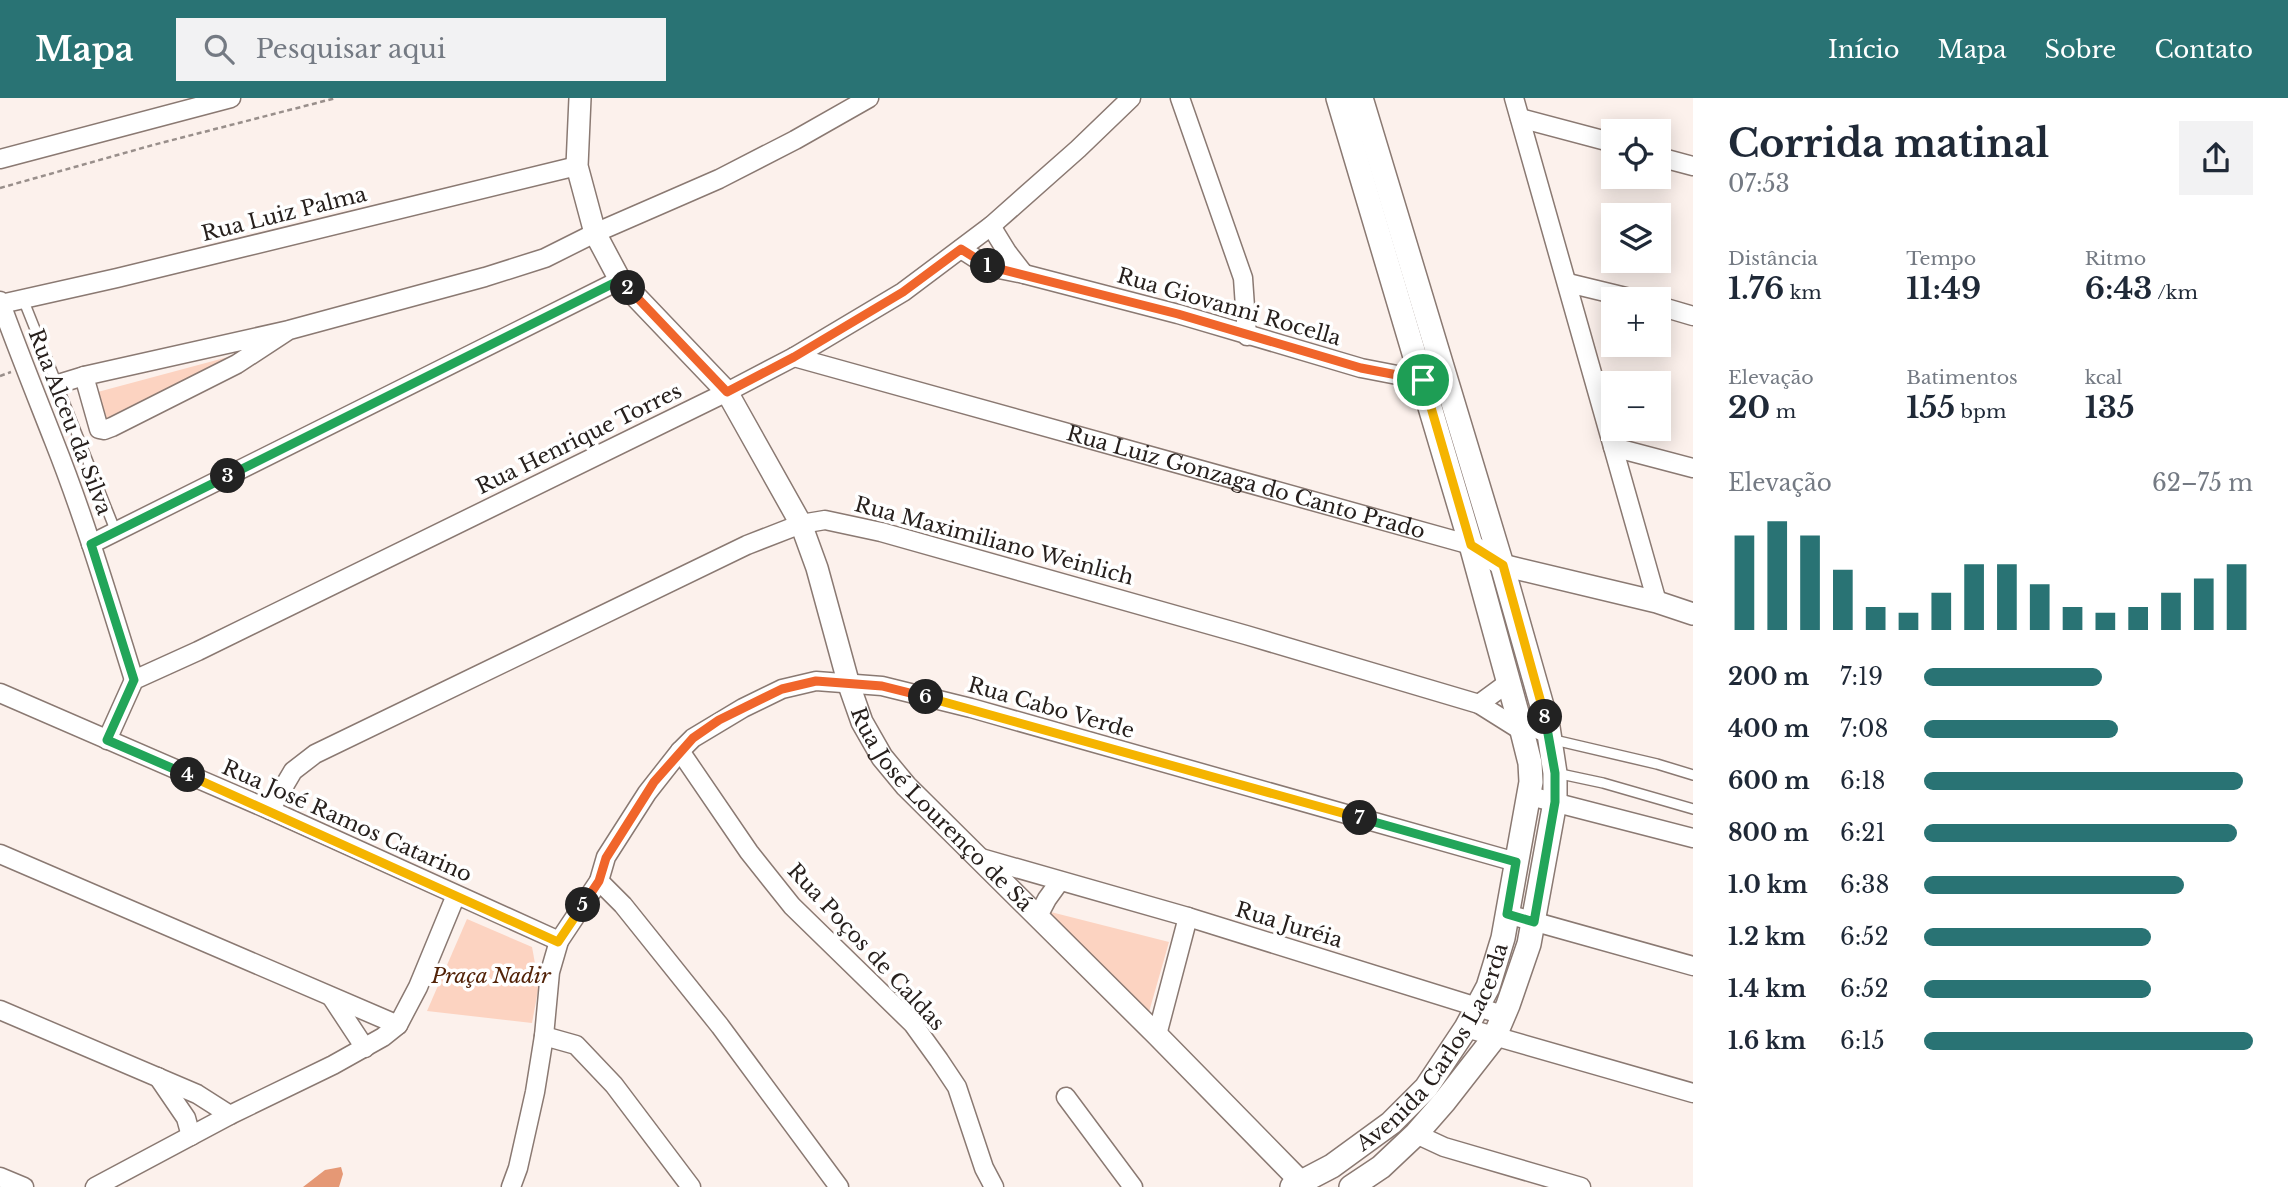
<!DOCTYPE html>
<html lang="pt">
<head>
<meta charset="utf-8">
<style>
	body { margin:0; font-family:"Libre Baskerville",serif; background:#f2f2f3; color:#1f2937; height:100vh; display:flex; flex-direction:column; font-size:26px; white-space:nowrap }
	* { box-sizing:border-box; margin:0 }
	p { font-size:23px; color:#747a83 }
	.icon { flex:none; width:38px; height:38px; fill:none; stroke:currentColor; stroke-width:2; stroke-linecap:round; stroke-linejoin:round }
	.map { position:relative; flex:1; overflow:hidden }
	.sheet { display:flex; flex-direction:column; background:#fff; width:595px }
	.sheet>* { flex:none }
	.tools { position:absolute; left:1601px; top:21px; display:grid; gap:14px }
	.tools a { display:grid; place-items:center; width:70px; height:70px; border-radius:0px; background:#fff; box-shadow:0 4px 18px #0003; font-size:35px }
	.pin { position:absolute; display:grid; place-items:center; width:60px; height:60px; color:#fff; margin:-30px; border:4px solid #fff; border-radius:50%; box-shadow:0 2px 7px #0007 }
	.km { position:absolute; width:35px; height:35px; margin:-18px; border-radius:50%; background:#222; color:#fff; font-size:19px; line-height:35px; text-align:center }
	.round { display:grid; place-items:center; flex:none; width:74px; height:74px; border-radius:0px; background:#f2f2f3 }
	.overview { display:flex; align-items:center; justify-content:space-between; height:119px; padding:0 35px }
	h1 { font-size:38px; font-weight:700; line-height:52px }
	.metrics { display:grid; grid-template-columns:repeat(3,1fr); gap:10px; height:119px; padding:7px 35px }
	.metrics div { display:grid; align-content:center }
	.metrics b { font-size:30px; font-weight:700 }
	.metrics small { font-size:19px; font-weight:400 }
	.metrics p { font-size:19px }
	.chart { height:196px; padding:14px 35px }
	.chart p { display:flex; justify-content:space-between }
	.chart svg { width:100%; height:126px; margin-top:7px; stroke:#297374; stroke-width:6 }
	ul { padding:0 35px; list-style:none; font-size:23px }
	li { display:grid; grid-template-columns:112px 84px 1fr; align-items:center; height:52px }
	li i { height:18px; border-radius:9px; background:#297374 }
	header { display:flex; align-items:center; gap:42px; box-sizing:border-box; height:98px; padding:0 35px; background:#297374; color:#fff }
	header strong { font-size:33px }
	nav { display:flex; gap:38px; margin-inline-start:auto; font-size:24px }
	.search { width:490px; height:63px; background:#f2f2f3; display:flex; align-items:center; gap:18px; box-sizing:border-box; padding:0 24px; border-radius:0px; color:#747a83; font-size:26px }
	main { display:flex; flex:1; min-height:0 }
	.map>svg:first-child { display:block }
</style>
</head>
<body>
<header>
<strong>Mapa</strong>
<div class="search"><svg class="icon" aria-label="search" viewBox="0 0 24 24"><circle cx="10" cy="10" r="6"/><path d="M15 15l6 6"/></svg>Pesquisar aqui</div>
<nav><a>Início</a><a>Mapa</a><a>Sobre</a><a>Contato</a></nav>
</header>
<main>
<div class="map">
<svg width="1693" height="1089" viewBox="0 0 1693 1089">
	<rect width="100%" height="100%" fill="#fcf1ec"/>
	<g fill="#fcd3c1">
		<path d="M228,259L103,330L94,295Z"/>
		<path d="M1039,811L1169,844L1147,921Z"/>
		<path d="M467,821L532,849L539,887L532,925L427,913Z"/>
	</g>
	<path fill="#e59875" d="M341,1069L343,1076L339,1089H303L325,1072Z"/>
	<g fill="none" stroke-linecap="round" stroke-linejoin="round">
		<g stroke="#8a7972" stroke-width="12">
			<g id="service">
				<path d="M23,201L116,434"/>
				<path d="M1528,625C1531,635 1541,638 1550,641L1657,666L1693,677"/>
				<path d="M1556,675L1603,685L1693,711"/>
			</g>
		</g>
		<g stroke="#8a7972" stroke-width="21">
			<g id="minor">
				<path d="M1180,0L1243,180L1247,238"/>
				<path d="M1514,0L1657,504"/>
				<path d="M1520,20L1614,45"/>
				<path d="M1659,59L1693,68"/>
				<path d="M0,61L231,0"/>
				<path d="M991,128L1007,154L1024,176"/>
				<path d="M961,151L989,169L1024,176L1178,216L1361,270L1423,282"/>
				<path d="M1568,185L1634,201"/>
				<path d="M0,203C17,250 36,297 54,343C85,421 109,502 134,582"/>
				<path d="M1,206L117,180L577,68"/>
				<path d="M1659,208L1693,218"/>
				<path d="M289,232L237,266L112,329L104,332L99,331L84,278L289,232L485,179L545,160L595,135L719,81L795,42L869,0"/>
				<path id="s1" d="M794,259L1471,447"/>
				<path d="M58,286L84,278"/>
				<path d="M1613,349L1693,370"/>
				<path d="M91,446L620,182"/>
				<path d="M0,595L270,712L559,843"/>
				<path d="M1479,606L1509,584"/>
				<path d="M107,642L134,582L198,553L727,294L794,259L903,194L991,128L1078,51L1131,0"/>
				<path d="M680,653L749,754L792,808L913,926L939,962L957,989L984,1070L994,1089"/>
				<path d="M1530,698L1693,740"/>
				<path d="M270,712L293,673L315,656L747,447L801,426L825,422L881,434L1246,537L1479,606L1522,633"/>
				<path d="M0,756L398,927"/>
				<path d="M981,760L1188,819L1503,917"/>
				<path d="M599,783L623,807L720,928L839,1089"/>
				<path d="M1507,816L1693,868"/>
				<path d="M1038,818L1047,801L1060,783"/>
				<path d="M332,900L365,950"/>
				<path d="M0,912L197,996L230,1017"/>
				<path d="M1466,930L1693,995"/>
				<path d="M1157,937L1188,819"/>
				<path d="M544,938L576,947L614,987L691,1089"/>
				<path d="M158,979L186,1020L191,1038"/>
				<path d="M1066,999L1133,1089"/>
				<path d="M1416,1036L1444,1049L1581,1089"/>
				<path d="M0,1079L24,1089"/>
				<path d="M95,1089L230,1017L333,967L383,939L398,927L418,889L456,797"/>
				<path d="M511,1089L518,1070L535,994L544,938L550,874L559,843L599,783L606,759L647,695L680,653L693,640L743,610L782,591L816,583L882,588L971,610L1516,764"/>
			</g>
		</g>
		<g stroke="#8a7972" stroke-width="24">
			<g id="tertiary">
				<path id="s2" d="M580,0L577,68L595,135L620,182L727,294L801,426L817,470L849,587L862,624L882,659L906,688L1157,937L1306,1089"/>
				<path d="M1471,447L1502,467L1657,504L1693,516"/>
			</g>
		</g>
		<g stroke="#8a7972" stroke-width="26">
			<g id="secondary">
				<path id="s3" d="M1292,1089L1332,1068L1391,1025L1426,990L1466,930L1488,889L1503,840L1531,684L1530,665L1522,633L1471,447L1338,0"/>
				<path d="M1351,1089L1381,1069L1416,1036L1444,1004L1494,940L1508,907L1529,846L1555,704V675L1548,629L1502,467L1361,0"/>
			</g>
		</g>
		<g stroke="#998f8b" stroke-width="2.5" stroke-dasharray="5 3.5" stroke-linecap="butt">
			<path d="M0,90L153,47L336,0"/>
			<path d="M0,278L11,274"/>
		</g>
		<use href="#service" stroke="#fff" stroke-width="9"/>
		<use href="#minor" stroke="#fff" stroke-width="18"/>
		<use href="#tertiary" stroke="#fff" stroke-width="21"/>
		<use href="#secondary" stroke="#fff" stroke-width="23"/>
	</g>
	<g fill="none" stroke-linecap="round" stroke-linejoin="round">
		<g stroke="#fff" stroke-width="14">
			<path id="split-1" d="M988,168L1178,216L1361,270L1423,282"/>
		</g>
		<g stroke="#fff" stroke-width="14">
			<path id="split-2" d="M628,190L727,294L794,259L903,194L961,151L988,168"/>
		</g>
		<g stroke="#fff" stroke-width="14">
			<path id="split-3" d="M228,378L620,182L628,190"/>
		</g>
		<g stroke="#fff" stroke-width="14">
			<path id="split-4" d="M188,677L107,642L134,582L91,446L228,378"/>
		</g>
		<g stroke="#fff" stroke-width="14">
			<path id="split-5" d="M188,677L558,844L583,807"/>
		</g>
		<g stroke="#fff" stroke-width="14">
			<path id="split-6" d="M583,807L599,783L606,760L654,684L693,640L719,622L782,591L816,583L882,588L926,599"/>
		</g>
		<g stroke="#fff" stroke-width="14">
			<path id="split-7" d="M926,599L1360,720"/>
		</g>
		<g stroke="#fff" stroke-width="14">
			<path id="split-8" d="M1360,720L1516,764L1507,816L1534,824L1555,704V675L1545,619"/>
		</g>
		<g stroke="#fff" stroke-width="14">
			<path id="split-9" d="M1423,282L1471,447L1503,467L1545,619"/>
		</g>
		<use href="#split-1" stroke="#f0652b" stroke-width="9"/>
		<use href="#split-2" stroke="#f0652b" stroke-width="9"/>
		<use href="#split-3" stroke="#22a559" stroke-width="9"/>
		<use href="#split-4" stroke="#22a559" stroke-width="9"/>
		<use href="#split-5" stroke="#f5b400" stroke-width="9"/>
		<use href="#split-6" stroke="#f0652b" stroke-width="9"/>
		<use href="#split-7" stroke="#f5b400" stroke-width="9"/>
		<use href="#split-8" stroke="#22a559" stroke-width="9"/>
		<use href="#split-9" stroke="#f5b400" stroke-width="9"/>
	</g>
	<g text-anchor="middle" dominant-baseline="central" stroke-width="7" stroke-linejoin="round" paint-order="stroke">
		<g font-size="21" fill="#27201d" stroke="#fff">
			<text transform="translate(284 116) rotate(-14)">Rua Luiz Palma</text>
			<text transform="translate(1229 209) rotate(16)">Rua Giovanni Rocella</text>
			<text transform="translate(70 324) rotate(69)">Rua Alceu da Silva</text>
			<text transform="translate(579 341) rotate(-26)">Rua Henrique Torres</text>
			<text stroke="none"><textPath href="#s1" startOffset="469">Rua Luiz Gonzaga do Canto Prado</textPath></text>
			<text transform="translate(994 443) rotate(15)">Rua Maximiliano Weinlich</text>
			<text transform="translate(1051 610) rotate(16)">Rua Cabo Verde</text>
			<text stroke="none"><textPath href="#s2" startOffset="822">Rua José Lourenço de Sá</textPath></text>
			<text transform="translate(347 723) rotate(24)">Rua José Ramos Catarino</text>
			<text transform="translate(1289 827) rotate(17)">Rua Juréia</text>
			<text transform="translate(866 849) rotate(47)">Rua Poços de Caldas</text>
			<text stroke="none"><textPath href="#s3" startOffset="205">Avenida Carlos Lacerda</textPath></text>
		</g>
		<g font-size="21" font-style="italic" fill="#532308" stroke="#fff">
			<text x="491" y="878">Praça Nadir</text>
		</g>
	</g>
</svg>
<div class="tools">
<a><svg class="icon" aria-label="locate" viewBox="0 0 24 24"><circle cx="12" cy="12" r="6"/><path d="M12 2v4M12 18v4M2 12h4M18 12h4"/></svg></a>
<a><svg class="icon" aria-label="layers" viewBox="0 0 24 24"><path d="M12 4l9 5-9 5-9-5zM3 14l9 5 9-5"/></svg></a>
<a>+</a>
<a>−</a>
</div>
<div class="pin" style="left:1423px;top:282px;background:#1e9e55"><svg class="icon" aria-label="arrive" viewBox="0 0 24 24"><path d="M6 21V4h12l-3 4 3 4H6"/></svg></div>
<b class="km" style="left:988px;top:168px">1</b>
<b class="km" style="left:628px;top:190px">2</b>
<b class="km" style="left:228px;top:378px">3</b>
<b class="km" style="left:188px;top:677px">4</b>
<b class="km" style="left:583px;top:807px">5</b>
<b class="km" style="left:926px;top:599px">6</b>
<b class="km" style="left:1360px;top:720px">7</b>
<b class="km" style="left:1545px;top:619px">8</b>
</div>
<section class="sheet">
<div class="overview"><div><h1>Corrida matinal</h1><p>07:53</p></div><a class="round"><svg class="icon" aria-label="share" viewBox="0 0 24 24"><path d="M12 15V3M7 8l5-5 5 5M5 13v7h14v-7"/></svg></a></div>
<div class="metrics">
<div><p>Distância</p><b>1.76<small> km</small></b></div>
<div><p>Tempo</p><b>11:49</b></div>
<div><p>Ritmo</p><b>6:43<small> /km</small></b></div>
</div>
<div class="metrics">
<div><p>Elevação</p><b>20<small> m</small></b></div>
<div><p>Batimentos</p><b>155<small> bpm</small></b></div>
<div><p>kcal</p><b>135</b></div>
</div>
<div class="chart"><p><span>Elevação</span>62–75 m</p>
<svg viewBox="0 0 160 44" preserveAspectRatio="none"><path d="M5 44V11M15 44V6M25 44V11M35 44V23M45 44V36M55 44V38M65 44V31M75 44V21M85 44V21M95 44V28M105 44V36M115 44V38M125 44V36M135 44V31M145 44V26M155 44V21"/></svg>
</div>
<ul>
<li><b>200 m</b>7:19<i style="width:54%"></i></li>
<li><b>400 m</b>7:08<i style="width:59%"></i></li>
<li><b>600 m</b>6:18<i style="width:97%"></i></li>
<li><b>800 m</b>6:21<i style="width:95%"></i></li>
<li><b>1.0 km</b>6:38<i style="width:79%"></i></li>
<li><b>1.2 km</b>6:52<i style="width:69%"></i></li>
<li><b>1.4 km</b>6:52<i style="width:69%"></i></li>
<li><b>1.6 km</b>6:15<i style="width:100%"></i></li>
</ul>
</section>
</main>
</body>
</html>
